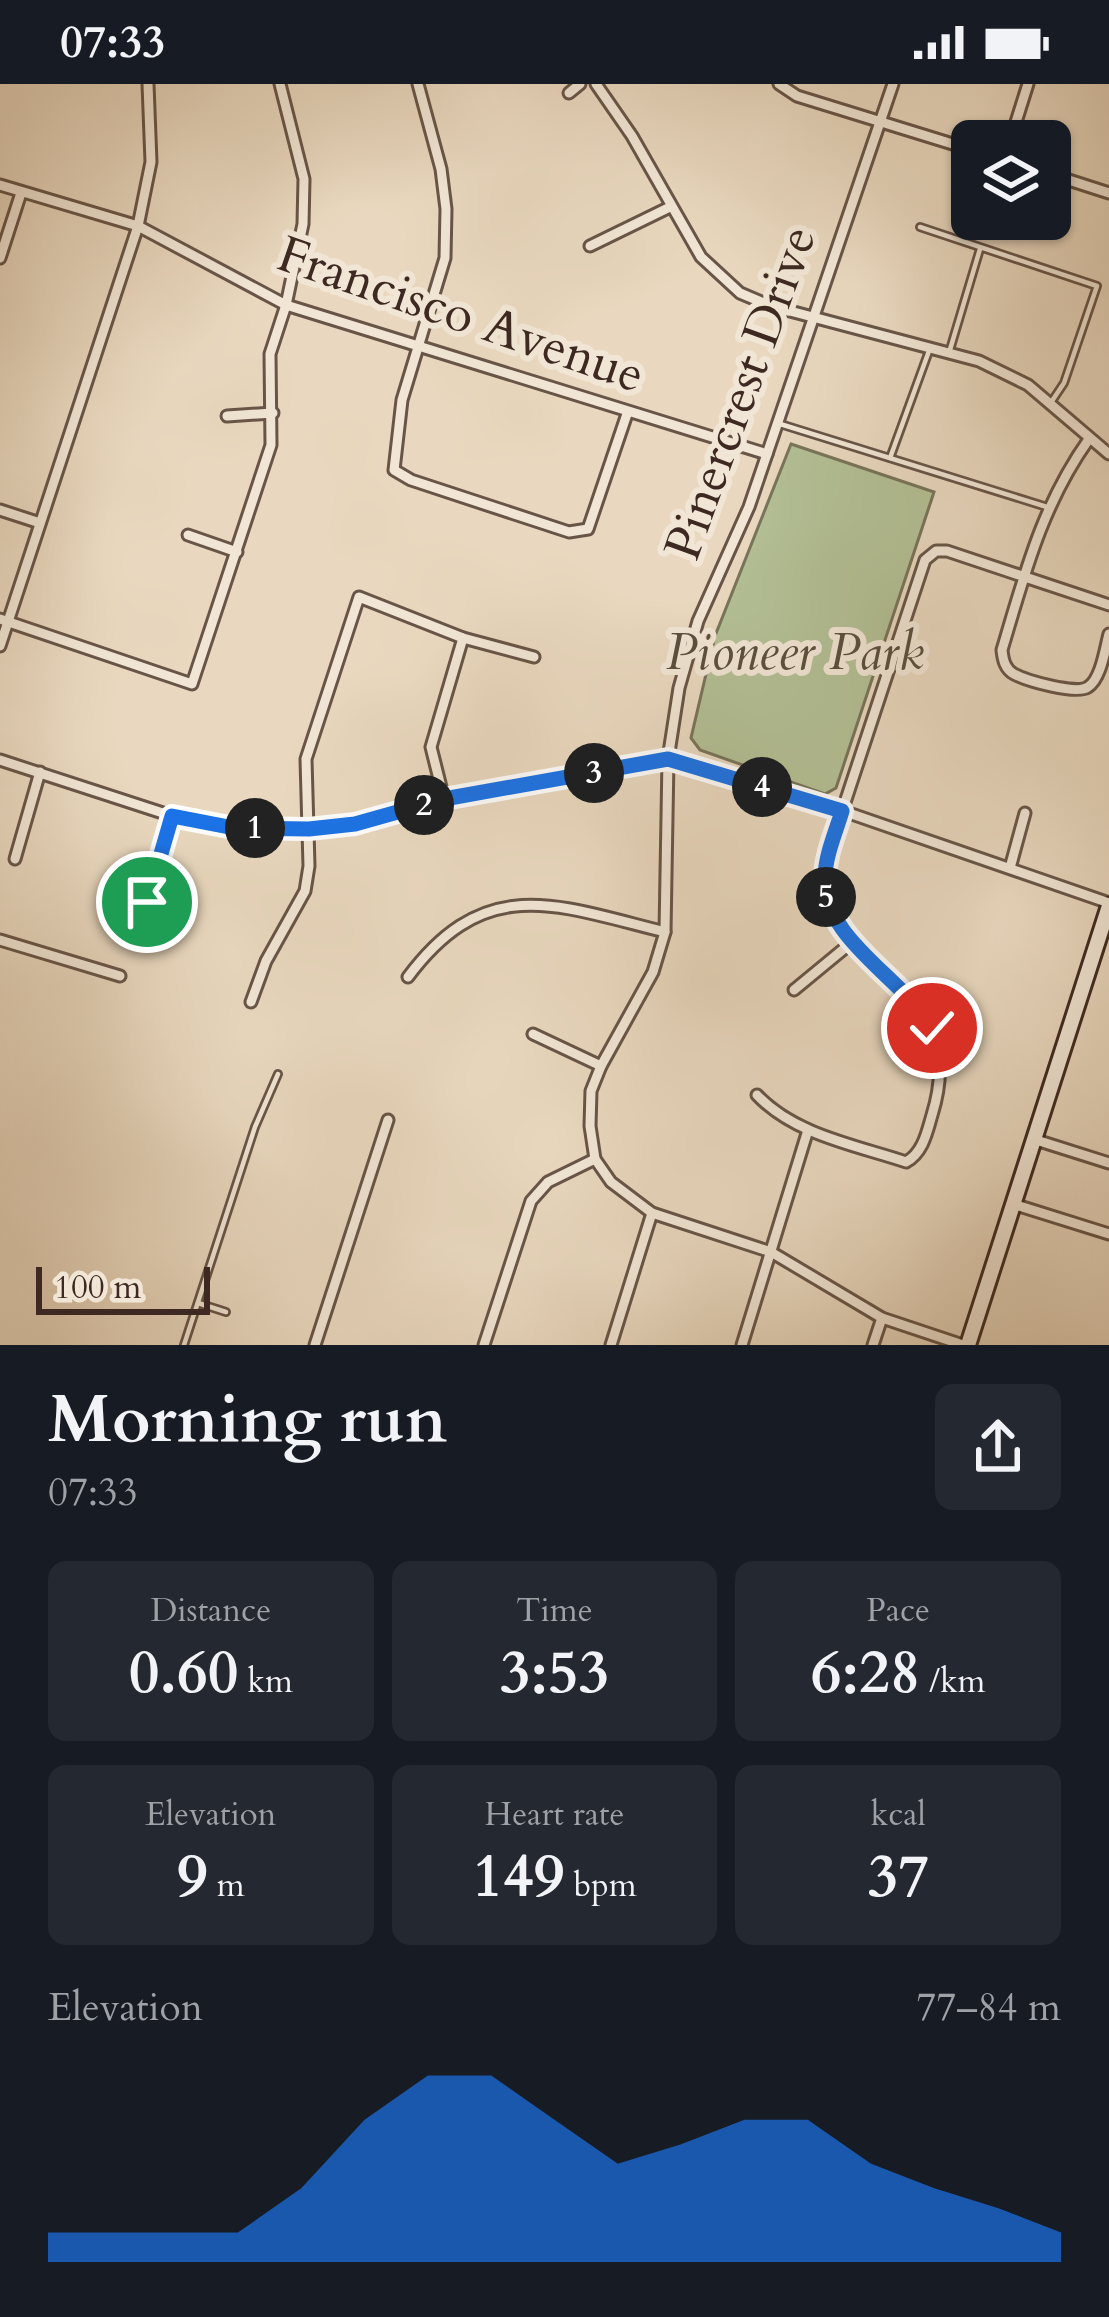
<!DOCTYPE html>
<html lang="en">
<head>
<meta charset="utf-8">
<style>
	body { margin:0; font-family:Cardo,serif; background:#242831; color:#f1f3f6; height:100vh; display:flex; flex-direction:column; font-size:45px; white-space:nowrap }
	* { box-sizing:border-box; margin:0 }
	p { font-size:39px; color:#9ea1a6 }
	.icon { flex:none; width:66px; height:66px; fill:none; stroke:currentColor; stroke-width:2; stroke-linecap:round; stroke-linejoin:round }
	.map { position:relative; height:1261px; overflow:hidden }
	.side { display:flex; flex-direction:column; background:#171b24; flex:1 }
	.side>* { flex:none }
	.controls { position:absolute; left:951px; top:36px; display:grid; gap:24px }
	.controls a { display:grid; place-items:center; width:120px; height:120px; border-radius:18px; background:#171b24; box-shadow:0 3px 9px #0004; font-size:60px }
	.scale { position:absolute; left:36px; bottom:30px; width:174px; box-sizing:border-box; padding-left:12px; border:6px solid #3d2921; border-top:0; font-size:33px; line-height:42px; white-space:nowrap; color:#3d2921; -webkit-text-stroke:9px #f1e6d5; paint-order:stroke }
	.pin { position:absolute; display:grid; place-items:center; width:102px; height:102px; color:#fff; margin:-51px; border:6px solid #fff; border-radius:50%; box-shadow:0 3px 12px #0007 }
	.km { position:absolute; width:60px; height:60px; margin:-30px; border-radius:50%; background:#222; color:#fff; font-size:33px; line-height:60px; text-align:center }
	.round { display:grid; place-items:center; flex:none; width:126px; height:126px; border-radius:18px; background:#242831 }
	.headline { display:flex; align-items:center; justify-content:space-between; height:204px; padding:0 48px }
	h1 { font-size:66px; font-weight:700; line-height:90px }
	.stats { display:grid; grid-template-columns:repeat(3,1fr); gap:18px; height:204px; padding:12px 48px }
	.stats div { display:grid; align-content:center; border-radius:18px; background:#242831; text-align:center }
	.stats b { font-size:60px; font-weight:700 }
	.stats small { font-size:33px; font-weight:400 }
	.stats p { font-size:33px }
	.chart { height:336px; padding:24px 48px }
	.chart p { display:flex; justify-content:space-between }
	.chart svg { width:100%; height:216px; margin-top:12px; fill:#1a73e8; opacity:.7 }
	.status { display:flex; justify-content:space-between; align-items:center; height:84px; padding:0 60px; background:#171b24; direction:ltr }
	.status svg { height:33px; fill:currentColor }
	.map>svg:first-child { display:block }
</style>
</head>
<body>
<div class="status"><b>07:33</b><svg viewBox="0 0 49 12"><path d="M0 12V9h3v3zM5 12V6h3v6zM10 12V3h3v9zM15 12V0h3v12zM26 1h20v11H26zM47 4h2v5h-2z"/></svg></div>
<div class="map">
<svg width="1109" height="1261" viewBox="0 0 1109 1261">
	<rect width="100%" height="100%" fill="#e9d8bf"/>
	<filter id="stains"><feTurbulence type="fractalNoise" baseFrequency=".00167" numOctaves="4"/><feColorMatrix values="0 0 0 0 .2 0 0 0 0 .09 0 0 0 0 .02 0 0 0 .5 -.17"/></filter>
	<radialGradient id="worn" r=".72"><stop offset=".6" stop-color="#630" stop-opacity="0"/><stop offset="1" stop-color="#630" stop-opacity=".3"/></radialGradient>
	<path fill="#b3bf95" stroke="#78745b" stroke-width="3" d="M791,360L934,408L836,704L825,710L700,666L691,654L715,552Z"/>
	<g fill="none" stroke-linecap="round" stroke-linejoin="round">
		<g stroke="#685548" stroke-width="10">
			<g id="lane">
				<path d="M920,143L1097,202L1064,299L1050,320"/>
				<path d="M949,269L980,165"/>
				<path d="M777,339L1047,423"/>
				<path d="M890,374L929,267"/>
				<path d="M198,1219L226,1228"/>
				<path d="M184,1261L255,1043L278,990"/>
			</g>
		</g>
		<g stroke="#685548" stroke-width="15">
			<g id="street">
				<path d="M418,0L441,85L446,125L445,174L402,316L394,386L411,396L569,448L588,445L627,330"/>
				<path d="M596,0L632,52L701,173L740,209L771,222L979,277L1028,301L1109,370"/>
				<path d="M779,0L797,12L972,66"/>
				<path d="M893,0L749,423L698,537L679,604L668,675L665,848L653,888L601,982L591,1007L590,1042L595,1075L611,1098L652,1129L771,1168L882,1234L963,1261"/>
				<path d="M569,9L580,0"/>
				<path d="M1010,57L1028,0"/>
				<path d="M1050,90L1109,109"/>
				<path d="M0,101L138,142L286,221L767,370"/>
				<path d="M590,162L670,123"/>
				<path d="M0,174L21,109"/>
				<path d="M227,332L273,329"/>
				<path d="M1089,355C1042,421 1025,489 1002,566C1003,576 1005,585 1014,590C1027,597 1077,611 1088,603C1101,595 1105,565 1109,550"/>
				<path d="M0,426L40,439"/>
				<path d="M188,451L237,468"/>
				<path d="M0,535L192,600L271,361L270,270L286,221L303,140L304,95L280,0"/>
				<path d="M0,562L138,142L151,78L148,0"/>
				<path d="M0,676L172,732L234,744L309,745L355,740L444,715L668,675L843,727L1109,819"/>
				<path d="M444,715L431,663L463,554"/>
				<path d="M15,775L40,688"/>
				<path d="M1010,784L1025,729"/>
				<path d="M147,818L172,732"/>
				<path d="M0,856L120,892"/>
				<path d="M408,893C486,789 556,821 665,848"/>
				<path d="M794,906L851,859"/>
				<path d="M251,918L266,877L305,807L309,782L306,675L359,513L463,554L534,573"/>
				<path d="M932,944L967,926"/>
				<path d="M533,950L601,982"/>
				<path d="M757,1011C795,1051 855,1061 906,1078C923,1069 927,1048 932,1031C954,960 927,923 874,878C855,862 836,844 828,820C823,806 826,788 827,773L925,476L936,467H947L1109,521"/>
				<path d="M1033,1055L1109,1079"/>
				<path d="M1013,1120L1109,1150"/>
				<path d="M315,1261L388,1036"/>
				<path d="M484,1261L531,1117L548,1098L595,1075"/>
				<path d="M611,1261L652,1129"/>
				<path d="M742,1261L808,1046"/>
				<path d="M873,1261L882,1234"/>
			</g>
		</g>
		<g stroke="#3d2921" stroke-width="20">
			<path id="secondary" d="M968,1261L1109,822"/>
		</g>
		<use href="#lane" stroke="#f1e6d5" stroke-width="4.5"/>
		<use href="#street" stroke="#f1e6d5" stroke-width="9"/>
		<use href="#secondary" stroke="#f1e6d5" stroke-width="14"/>
	</g>
	<g fill="none" stroke-linecap="round" stroke-linejoin="round">
		<g stroke="#fff" stroke-width="24">
			<path id="route" d="M147,818L172,732L234,744L309,745L355,740L444,715L668,675L842,727C836,748 826,769 825,792C823,857 901,891 932,944"/>
		</g>
		<use href="#route" stroke="#1a73e8" stroke-width="15"/>
	</g>
	<g text-anchor="middle" dominant-baseline="central" stroke-width="12" stroke-linejoin="round" paint-order="stroke">
		<g font-size="51" fill="#3d2921" stroke="#f1e6d5">
			<text transform="translate(461 231) rotate(19)">Francisco Avenue</text>
			<text transform="translate(741 309) rotate(-70)">Pinercrest Drive</text>
		</g>
		<g font-size="51" font-style="italic" fill="#5a4e3e" stroke="#f1e6d5">
			<text x="795" y="569">Pioneer Park</text>
		</g>
	</g>
	<rect width="100%" height="100%" filter="url(#stains)"/>
	<rect width="100%" height="100%" fill="url(#worn)"/>
</svg>
<div class="controls">
<a><svg class="icon" aria-label="layers" viewBox="0 0 24 24"><path d="M12 4l9 5-9 5-9-5zM3 14l9 5 9-5"/></svg></a>
</div>
<div class="scale">100 m</div>
<div class="pin" style="left:147px;top:818px;background:#1e9e55"><svg class="icon" aria-label="arrive" viewBox="0 0 24 24"><path d="M6 21V4h12l-3 4 3 4H6"/></svg></div>
<div class="pin" style="left:932px;top:944px;background:#d93025"><svg class="icon" aria-label="check" viewBox="0 0 24 24"><path d="M5 12l5 5 9-10"/></svg></div>
<b class="km" style="left:255px;top:744px">1</b>
<b class="km" style="left:424px;top:721px">2</b>
<b class="km" style="left:594px;top:689px">3</b>
<b class="km" style="left:762px;top:703px">4</b>
<b class="km" style="left:826px;top:813px">5</b>
</div>
<section class="side">
<div class="headline"><div><h1>Morning run</h1><p>07:33</p></div><a class="round"><svg class="icon" aria-label="share" viewBox="0 0 24 24"><path d="M12 15V3M7 8l5-5 5 5M5 13v7h14v-7"/></svg></a></div>
<div class="stats">
<div><p>Distance</p><b>0.60<small> km</small></b></div>
<div><p>Time</p><b>3:53</b></div>
<div><p>Pace</p><b>6:28<small> /km</small></b></div>
</div>
<div class="stats">
<div><p>Elevation</p><b>9<small> m</small></b></div>
<div><p>Heart rate</p><b>149<small> bpm</small></b></div>
<div><p>kcal</p><b>37</b></div>
</div>
<div class="chart"><p><span>Elevation</span>77–84 m</p>
<svg viewBox="0 0 160 44" preserveAspectRatio="none"><path d="M0 44V38L10 38L20 38L30 38L40 29L50 15L60 6L70 6L80 15L90 24L100 20L110 15L120 15L130 24L140 29L150 33L160 38V44z"/></svg>
</div>
</section>
</body>
</html>
